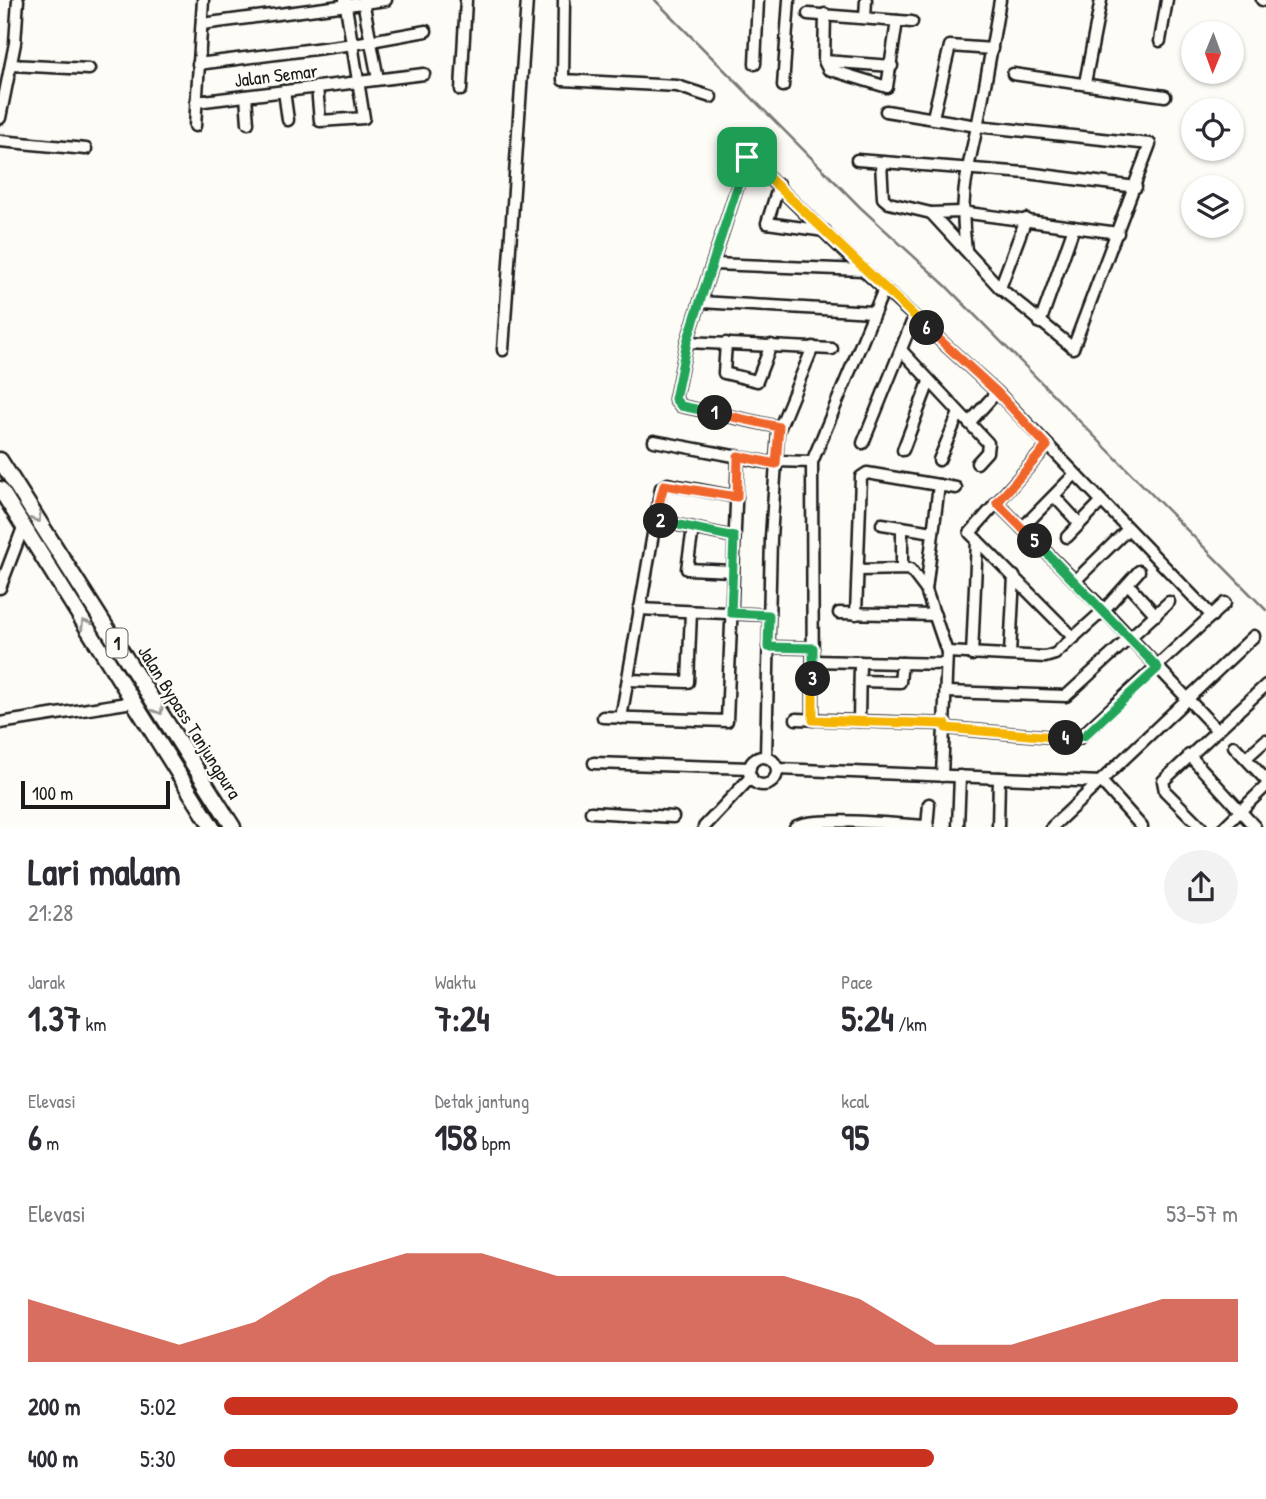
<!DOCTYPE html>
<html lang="id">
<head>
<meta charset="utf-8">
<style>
	body { margin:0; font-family:"Patrick Hand",sans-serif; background:#f2f2f3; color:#2b2b33; height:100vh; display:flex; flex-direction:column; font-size:26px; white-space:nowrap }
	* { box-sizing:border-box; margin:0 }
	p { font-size:23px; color:#7c7c81 }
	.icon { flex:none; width:38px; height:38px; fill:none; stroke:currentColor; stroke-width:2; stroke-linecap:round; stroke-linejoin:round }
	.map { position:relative; height:827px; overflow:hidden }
	.details { display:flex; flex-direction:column; background:#fff; flex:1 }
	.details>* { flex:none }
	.needle { width:46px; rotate:181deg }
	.controls { position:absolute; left:1181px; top:21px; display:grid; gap:14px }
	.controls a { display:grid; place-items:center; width:63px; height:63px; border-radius:50%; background:#fff; box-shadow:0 2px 5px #0004; font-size:35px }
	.scale { position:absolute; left:21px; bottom:18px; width:149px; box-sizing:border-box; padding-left:7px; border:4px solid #1c1c1c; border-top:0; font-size:19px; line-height:24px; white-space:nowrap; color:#1c1c1c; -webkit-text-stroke:5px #fdfcf7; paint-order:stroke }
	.pin { position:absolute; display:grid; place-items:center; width:60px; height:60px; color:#fff; margin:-30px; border-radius:14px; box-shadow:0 4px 10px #0006 }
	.km { position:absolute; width:35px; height:35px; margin:-18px; border-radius:50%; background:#222; color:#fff; font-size:19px; line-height:35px; text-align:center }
	.round { display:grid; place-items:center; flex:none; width:74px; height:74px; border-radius:37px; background:#f2f2f3 }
	.headline { display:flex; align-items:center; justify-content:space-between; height:119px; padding:0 28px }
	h1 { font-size:38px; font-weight:700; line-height:52px }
	.figures { display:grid; grid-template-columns:repeat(3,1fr); gap:10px; height:119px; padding:7px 28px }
	.figures div { display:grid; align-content:center }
	.figures b { font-size:35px; font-weight:700 }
	.figures small { font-size:19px; font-weight:400 }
	.figures p { font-size:19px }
	.chart { height:196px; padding:14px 28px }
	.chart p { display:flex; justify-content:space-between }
	.chart svg { width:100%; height:126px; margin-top:7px; fill:#c8321e; opacity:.7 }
	ul { padding:0 28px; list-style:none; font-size:23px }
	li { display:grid; grid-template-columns:112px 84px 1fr; align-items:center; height:52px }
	li i { height:18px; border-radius:9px; background:#c8321e }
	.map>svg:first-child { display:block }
</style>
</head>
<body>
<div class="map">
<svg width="1266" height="827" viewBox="0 0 1266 827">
	<rect width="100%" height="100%" fill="#fdfcf7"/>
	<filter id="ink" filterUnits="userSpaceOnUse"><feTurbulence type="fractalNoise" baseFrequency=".0143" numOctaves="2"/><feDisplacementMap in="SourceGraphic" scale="14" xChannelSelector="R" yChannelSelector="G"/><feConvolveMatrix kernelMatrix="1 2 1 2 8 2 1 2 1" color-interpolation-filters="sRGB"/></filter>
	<g filter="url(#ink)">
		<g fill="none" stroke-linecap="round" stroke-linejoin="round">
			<path stroke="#797876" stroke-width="2.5" d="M655,0L861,208L945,285L1266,610"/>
			<g stroke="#1c1c1c" stroke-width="15">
				<g id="minor">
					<path d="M564,0L563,80L677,86L711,97"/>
					<path d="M1262,0L1266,1"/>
					<path d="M363,1L378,79"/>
					<path d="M808,14L912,22"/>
					<path d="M825,14L824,61L828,69L887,87L897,21"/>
					<path d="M865,18L866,0"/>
					<path d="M202,24L386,0"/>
					<path d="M1160,41L1167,0"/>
					<path d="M824,61L892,66"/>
					<path d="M198,64L354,44L426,31"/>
					<path d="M755,64L758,0"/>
					<path d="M11,65L89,69"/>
					<path d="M1013,74L1165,96"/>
					<path d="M1085,83L1101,0"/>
					<path d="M783,86L789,0"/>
					<path d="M317,87L320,121L364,118L345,0"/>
					<path d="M461,90L466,0"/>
					<path d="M284,91L288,120"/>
					<path d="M246,96L248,123"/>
					<path d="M196,102L424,74"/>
					<path d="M886,111L977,126L1150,144L1073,348L1000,288L931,213"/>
					<path d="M933,117L950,46L992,49"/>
					<path d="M0,118L15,43L18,0"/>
					<path d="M195,126L203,0"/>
					<path d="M0,141L86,149"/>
					<path d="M735,145L863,270L997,392L1212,616"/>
					<path d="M747,157L687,342L675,399L681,406L779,427"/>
					<path d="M857,160L1027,173L1136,187"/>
					<path d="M881,163L883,198L889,203L931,213L961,212L1118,233"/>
					<path d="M779,185L767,223L825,231"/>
					<path d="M966,250C959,195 967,174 978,122C986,82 993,41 1000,0"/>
					<path d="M713,264L863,270"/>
					<path d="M1000,288L1026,219"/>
					<path d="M701,302L872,312"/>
					<path d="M1040,323L1074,227"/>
					<path d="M687,342L832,349"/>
					<path d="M726,343L724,373L757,381L771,345"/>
					<path d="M503,350L527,0"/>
					<path d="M902,351L988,443L987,452L977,463"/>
					<path d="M969,423L997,392"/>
					<path d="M654,441L776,464"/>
					<path d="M863,443L914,317"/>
					<path d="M1047,446L970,533L1074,638"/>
					<path d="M903,450L929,382"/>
					<path d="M939,460L959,413"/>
					<path d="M776,461L812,462"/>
					<path d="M1055,497L1079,523"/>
					<path d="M997,503L1104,610L1216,729"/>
					<path d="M655,520L734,537"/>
					<path d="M882,524L933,532"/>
					<path d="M693,528L687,569L733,571"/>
					<path d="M1022,528L1074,475"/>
					<path d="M1067,537L1101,502"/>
					<path d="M902,568V527"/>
					<path d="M858,570L910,569L926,590L947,652L942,776"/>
					<path d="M1075,581L1127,530"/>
					<path d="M1128,584L1156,615"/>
					<path d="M0,588L24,525"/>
					<path d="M926,590L939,485"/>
					<path d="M639,609L769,615"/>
					<path d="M839,613L935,615"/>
					<path d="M856,614L861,477L867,473L956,488"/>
					<path d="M768,647L813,648"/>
					<path d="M947,652L1045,657L1055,654L1104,610L1139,571"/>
					<path d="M1010,654L1014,576"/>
					<path d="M972,655L977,540"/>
					<path d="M813,661L946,664"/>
					<path d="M628,680L688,682L691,612"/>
					<path d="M860,681L900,682L902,663"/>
					<path d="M947,692L1066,696L1169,602"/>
					<path d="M603,717L727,721L738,456"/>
					<path d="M621,718L661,488L668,484L737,497"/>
					<path d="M796,719L946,724"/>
					<path d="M813,720L812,462L884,289"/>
					<path d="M859,721L860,662"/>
					<path d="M0,723L133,702"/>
					<path d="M946,728L1078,739L1225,603"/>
					<path d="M1234,746L1266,780"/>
					<path d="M1189,755L1255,827"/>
					<path d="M766,757L771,538L778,432L813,347"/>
					<path d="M1247,757L1266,740"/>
					<circle cx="763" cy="771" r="14"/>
					<path d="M594,763L750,768"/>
					<path d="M778,769L1102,782L1142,827"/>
					<path d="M591,812L673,817"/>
					<path d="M704,827L751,777"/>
					<path d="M795,827C810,815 904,825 928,826"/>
					<path d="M927,827L929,804"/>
					<path d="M958,827L960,776"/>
					<path d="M998,827L999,778"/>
					<path d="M1052,827L1254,636"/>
					<path d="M1201,827L1165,791L1163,781L1266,685"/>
					<path d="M1224,827L1266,786"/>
				</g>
			</g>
			<g stroke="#1c1c1c" stroke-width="19">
				<g id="highway">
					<path d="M0,460L233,827"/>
					<path d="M0,489L212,827"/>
				</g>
			</g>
			<use href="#minor" stroke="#fdfcf7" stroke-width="10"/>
			<use href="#highway" stroke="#fdfcf7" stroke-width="14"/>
		</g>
		<defs><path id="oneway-chevron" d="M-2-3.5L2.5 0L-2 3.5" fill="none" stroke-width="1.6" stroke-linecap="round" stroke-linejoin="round" transform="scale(1.75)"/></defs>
		<g stroke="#989794">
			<use href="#oneway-chevron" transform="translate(37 518) rotate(57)"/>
			<use href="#oneway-chevron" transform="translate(85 624) rotate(-122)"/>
			<use href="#oneway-chevron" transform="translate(159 710) rotate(58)"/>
		</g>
	</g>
	<g fill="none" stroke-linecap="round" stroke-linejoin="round" filter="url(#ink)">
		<g stroke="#fff" stroke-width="14">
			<path id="split-1" d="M715,413L681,406L675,399L687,342L747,157"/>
		</g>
		<g stroke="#fff" stroke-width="14">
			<path id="split-2" d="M661,521L655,520L664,485L737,497L738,456L776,464L779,427L715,413"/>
		</g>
		<g stroke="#fff" stroke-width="14">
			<path id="split-3" d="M661,521L734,537L731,613L769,615L768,647L813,648V679"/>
		</g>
		<g stroke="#fff" stroke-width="14">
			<path id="split-4" d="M813,679V720L946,724V728L1066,738"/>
		</g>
		<g stroke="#fff" stroke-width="14">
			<path id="split-5" d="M1035,541L1158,668L1084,736L1066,738"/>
		</g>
		<g stroke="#fff" stroke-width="14">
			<path id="split-6" d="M927,328L997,392L1047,446L997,503L1035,541"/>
		</g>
		<g stroke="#fff" stroke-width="14">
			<path id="split-7" d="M747,157L927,328"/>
		</g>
		<use href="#split-1" stroke="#22a559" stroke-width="9"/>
		<use href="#split-2" stroke="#f0652b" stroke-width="9"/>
		<use href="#split-3" stroke="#22a559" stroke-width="9"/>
		<use href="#split-4" stroke="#f5b400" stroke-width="9"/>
		<use href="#split-5" stroke="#22a559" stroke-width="9"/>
		<use href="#split-6" stroke="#f0652b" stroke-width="9"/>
		<use href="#split-7" stroke="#f5b400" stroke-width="9"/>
	</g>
	<g text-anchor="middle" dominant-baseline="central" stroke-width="5" stroke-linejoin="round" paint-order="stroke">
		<rect fill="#fdfcf7" stroke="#605f5e" stroke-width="2" x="106.5" y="628.5" width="21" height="29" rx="5"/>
		<g font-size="18" font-weight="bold" fill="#1c1c1c">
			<text x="117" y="643">1</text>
		</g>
		<g font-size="19" fill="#1c1c1c" stroke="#fdfcf7">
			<text transform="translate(276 75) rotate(-7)">Jalan Semar</text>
			<text transform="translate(190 722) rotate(58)">Jalan Bypass Tanjungpura</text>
		</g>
	</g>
</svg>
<div class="controls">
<a><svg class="needle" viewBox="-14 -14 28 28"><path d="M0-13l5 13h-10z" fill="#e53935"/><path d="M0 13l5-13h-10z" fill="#7c7c81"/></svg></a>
<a><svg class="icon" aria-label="locate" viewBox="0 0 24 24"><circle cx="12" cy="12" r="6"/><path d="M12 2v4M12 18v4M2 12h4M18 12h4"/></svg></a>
<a><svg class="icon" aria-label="layers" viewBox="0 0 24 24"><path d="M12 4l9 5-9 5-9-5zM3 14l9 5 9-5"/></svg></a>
</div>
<div class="scale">100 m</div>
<div class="pin" style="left:747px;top:157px;background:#1e9e55"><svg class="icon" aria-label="arrive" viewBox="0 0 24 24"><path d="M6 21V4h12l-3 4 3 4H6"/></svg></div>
<b class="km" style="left:715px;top:413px">1</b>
<b class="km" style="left:661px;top:521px">2</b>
<b class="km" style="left:813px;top:679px">3</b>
<b class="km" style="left:1066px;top:738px">4</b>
<b class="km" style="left:1035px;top:541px">5</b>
<b class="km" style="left:927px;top:328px">6</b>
</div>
<section class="details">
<div class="headline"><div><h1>Lari malam</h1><p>21:28</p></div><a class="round"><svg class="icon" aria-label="share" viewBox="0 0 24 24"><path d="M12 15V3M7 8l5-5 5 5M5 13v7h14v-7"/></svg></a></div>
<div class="figures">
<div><p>Jarak</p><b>1.37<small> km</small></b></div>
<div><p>Waktu</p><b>7:24</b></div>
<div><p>Pace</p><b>5:24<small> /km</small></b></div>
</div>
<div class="figures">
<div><p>Elevasi</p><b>6<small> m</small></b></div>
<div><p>Detak jantung</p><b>158<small> bpm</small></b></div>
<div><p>kcal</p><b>95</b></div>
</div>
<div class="chart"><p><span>Elevasi</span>53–57 m</p>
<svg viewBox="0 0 160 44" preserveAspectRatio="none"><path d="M0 44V22L10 30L20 38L30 30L40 14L50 6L60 6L70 14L80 14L90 14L100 14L110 22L120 38L130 38L140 30L150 22L160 22V44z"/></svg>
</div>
<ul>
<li><b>200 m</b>5:02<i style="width:100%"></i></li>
<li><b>400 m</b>5:30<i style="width:70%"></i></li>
</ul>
</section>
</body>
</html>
